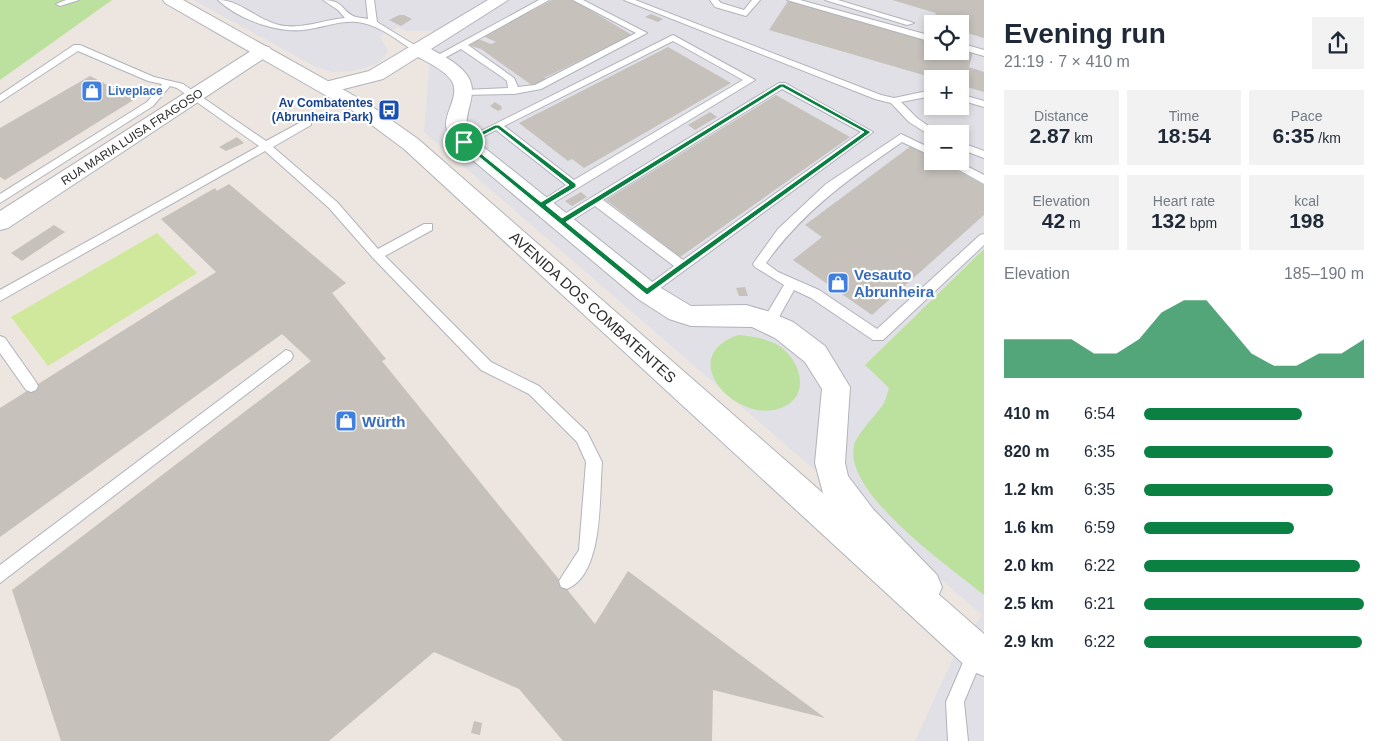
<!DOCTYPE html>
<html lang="en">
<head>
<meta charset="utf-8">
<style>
	body { margin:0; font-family:Arial,sans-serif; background:#f2f2f3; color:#1f2937; height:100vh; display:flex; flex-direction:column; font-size:19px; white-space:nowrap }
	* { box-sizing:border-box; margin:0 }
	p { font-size:16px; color:#747a83 }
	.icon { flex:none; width:28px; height:28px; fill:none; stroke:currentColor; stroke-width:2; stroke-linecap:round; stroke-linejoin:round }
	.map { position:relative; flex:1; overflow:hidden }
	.sheet { display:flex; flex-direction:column; background:#fff; width:400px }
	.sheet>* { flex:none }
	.controls { position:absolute; left:924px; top:15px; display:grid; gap:10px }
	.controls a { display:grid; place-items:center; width:45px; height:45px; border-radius:0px; background:#fff; box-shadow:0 2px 8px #0003; font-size:25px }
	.pin { position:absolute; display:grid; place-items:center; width:42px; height:42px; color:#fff; margin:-21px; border:2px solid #fff; border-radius:50%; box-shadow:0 1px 5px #0007 }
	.round { display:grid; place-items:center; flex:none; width:52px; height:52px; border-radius:0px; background:#f2f2f3 }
	.headline { display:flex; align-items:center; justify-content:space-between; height:85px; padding:0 20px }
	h1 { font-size:28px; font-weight:600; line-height:38px }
	.metrics { display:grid; grid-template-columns:repeat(3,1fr); gap:8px; height:85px; padding:5px 20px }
	.metrics div { display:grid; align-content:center; border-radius:0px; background:#f2f2f3; text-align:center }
	.metrics b { font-size:21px; font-weight:600 }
	.metrics small { font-size:14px; font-weight:400 }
	.metrics p { font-size:14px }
	.chart { height:140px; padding:10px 20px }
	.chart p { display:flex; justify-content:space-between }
	.chart svg { width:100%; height:90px; margin-top:5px; fill:#0b8043; opacity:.7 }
	ul { padding:0 20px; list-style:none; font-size:16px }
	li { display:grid; grid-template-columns:80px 60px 1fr; align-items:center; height:38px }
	li i { height:12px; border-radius:6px; background:#0b8043 }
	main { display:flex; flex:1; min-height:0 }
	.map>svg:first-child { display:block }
</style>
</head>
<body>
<main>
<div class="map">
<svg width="984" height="741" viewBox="0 0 984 741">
	<rect width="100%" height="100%" fill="#ede6e0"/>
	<path fill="#e1e0e6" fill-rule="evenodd" d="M193,0H984V741H915L953,658L982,615L424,132L432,31H406L398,27L380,36L387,49V54L377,64L353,71L332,72L316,67ZM932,24H960V51H932ZM932,79H960V106H932ZM932,134H960V161H932Z"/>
	<g fill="#bce19f">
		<path d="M0,0H112L0,80Z"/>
		<path d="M984,249V595C951,568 843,493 854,446C856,435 875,416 882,406C886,401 887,394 889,388L865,365Z"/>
		<path d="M738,335C752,336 765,338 778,345C801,360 812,396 781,408C736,425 674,357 738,335Z"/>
	</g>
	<path fill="#cfe89b" d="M157,233L197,273L48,366L11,317Z"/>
	<g fill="#c6c1bb">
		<path d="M552,0H573L632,35L544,78L546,79L533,86L481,49L471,46L470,44L478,39L491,44L496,42L483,36Z"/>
		<path d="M892,0H984V38L960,31V24L931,23L936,13Z"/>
		<path d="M788,1L932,41V51H960V48L973,52L969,67L984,72V92L960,85V79H937L769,30Z"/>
		<path d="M651,14L663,19L658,22L645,17Z"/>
		<path d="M399,15H404L412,19L401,26L389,20Z"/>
		<path d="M668,47L731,83L584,168L572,159L568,161L519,123Z"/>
		<path d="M90,76L135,99L5,180L0,177V128Z"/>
		<path d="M776,95L850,137L680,257L606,200Z"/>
		<path d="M495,102L501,106L502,109L498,111L490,106Z"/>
		<path d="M710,112L717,117L695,130L688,125Z"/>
		<path d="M237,137L244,143L226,151L219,147Z"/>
		<path d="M911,146L932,157V161H940L984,185V215L872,315L793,260L822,237L805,225Z"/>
		<path d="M229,184L346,283L332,293L386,359L382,361L595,624L628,571L825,718L713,690L712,741H563L519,689L434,652L329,741H61L12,590L311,361L282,334L0,537V408L216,272L161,219L215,188L217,191Z"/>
		<path d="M581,192L587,197L572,206L565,201Z"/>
		<path d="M54,225L65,232L22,261L11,253Z"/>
		<path d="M745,287L748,296H739L736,288Z"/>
		<path d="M474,721L482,723L480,735L471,733Z"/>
	</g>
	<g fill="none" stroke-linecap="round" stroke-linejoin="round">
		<g stroke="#b0b3bc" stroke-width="2">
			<g id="lane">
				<path d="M66,0H79L60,6L56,4Z"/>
				<path d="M218,0C240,0 257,20 279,25C301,30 323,20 345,18L338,10L323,0C345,0 342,13 356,17C359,18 364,18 368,19L366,0H374L377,22L421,49L414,51C398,41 382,27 363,23C346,19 327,26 310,29C281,35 239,20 218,0Z"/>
				<path d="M539,0H549L468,45L514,78L518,87L535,85L636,33L573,0H583L647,33L541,89L514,94L461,95L459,93L464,90L508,88L507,81L502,77L461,49L437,62L429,60Z"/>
				<path d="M624,0H635L881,95L894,98L932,90V96L901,102L917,118L940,134H932L931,136L909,122L891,103L875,99Z"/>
				<path d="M710,0H718L721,3L744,10L752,0H760L746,16L715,7Z"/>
				<path d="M787,0H800L932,36V42Z"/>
				<path d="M825,0H838L914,23L907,25Z"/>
				<path d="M673,35L755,80L545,208H537L535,205L566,185L496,130L468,144H460L459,142ZM673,41L743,80L574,180L504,126Z"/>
				<path d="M960,43L984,50V56L960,49Z"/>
				<path d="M74,45H80L154,77L183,84L266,141L303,121H311V125L273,147L337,202L378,249L424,224H432V230L385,256L491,362L539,386L587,432L602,462C599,496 604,574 567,589L561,587L559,581L579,550L586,462L577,442L529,394L481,370L373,258L329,208L265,151L0,301V290L259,146L177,88L170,86L153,106L0,203V194L147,102L162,84L148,81L78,51L0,102V95Z"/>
				<path d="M779,83H785L873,132L651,295H643L641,292L643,289L674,266L595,206L566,224H558V218ZM782,89L861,132L683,260L603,200Z"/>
				<path d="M960,94L984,101V107L960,100Z"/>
				<path d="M901,134L932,149V156L902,142C849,179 804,210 766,263L778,272L819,290L877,329L980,235L984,234V245L883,340H873L811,298L794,290L774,326H764L762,322L784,285L755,267L753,264L755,261L778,229L826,184Z"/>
				<path d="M960,142L984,151V158L960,149Z"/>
				<path d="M943,161H957L984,175V184Z"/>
				<path d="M0,336L5,338L36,382L38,386L36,390L31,392L26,390L0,353Z"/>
				<path d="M286,350L291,352L293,356L291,360L0,583V565Z"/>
				<path d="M976,643L982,646L984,654L964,702L968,741H948L946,702L970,646Z"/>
			</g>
		</g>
		<g stroke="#b0b3bc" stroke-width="2">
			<g id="street">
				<path d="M488,0H508L431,49C443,56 458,63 466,74C483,95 457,116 471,137L656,285L691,306L746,305L767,311L793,322L825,346L850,387L845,463L848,476L873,509L937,575L942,587L937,599L925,604L913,599L851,531L823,493L815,463L822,389L805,362L775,338L752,327L691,326L669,319L638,299L457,147C452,140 447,134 446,126C445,111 461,94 451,80C444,70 429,63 418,57L383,79L328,93L321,91L318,87L321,83L369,71Z"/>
				<path d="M263,46L269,47L272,51L269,55L8,228L0,230V211L257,47Z"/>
			</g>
		</g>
		<g stroke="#b0b3bc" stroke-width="2">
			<path id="secondary" d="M163,0H183L367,103L418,139L984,634V676L971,671L404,149L353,111L165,3Z"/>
		</g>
		<use href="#lane" fill="#fff" fill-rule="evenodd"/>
		<use href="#street" fill="#fff" fill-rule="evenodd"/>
		<use href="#secondary" fill="#fff" fill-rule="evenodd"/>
	</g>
	<path fill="#0b8043" stroke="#fff" fill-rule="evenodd" d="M780,84H784L871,132L647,295L461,142L495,125H499L576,184V187L546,205L562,218ZM782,87L864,132L647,288L566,222ZM497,128L569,185L541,202L468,143Z"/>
	<defs>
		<g id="shop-square" transform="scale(1.125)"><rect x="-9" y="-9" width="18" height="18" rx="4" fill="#3f7fe0" stroke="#fff"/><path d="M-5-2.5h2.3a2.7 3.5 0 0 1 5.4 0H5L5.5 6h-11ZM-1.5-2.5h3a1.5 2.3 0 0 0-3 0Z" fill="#fff"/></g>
		<g id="bus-square" transform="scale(1.125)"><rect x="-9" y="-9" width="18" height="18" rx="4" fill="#1a4fb4" stroke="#fff"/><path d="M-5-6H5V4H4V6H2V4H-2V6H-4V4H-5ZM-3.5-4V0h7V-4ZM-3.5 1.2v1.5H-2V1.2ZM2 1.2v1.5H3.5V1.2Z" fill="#fff"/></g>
	</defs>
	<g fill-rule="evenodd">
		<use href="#shop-square" x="92" y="91"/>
		<use href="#bus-square" x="389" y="110"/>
		<use href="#shop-square" x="838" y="283"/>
		<use href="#shop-square" x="346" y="421"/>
	</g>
	<g text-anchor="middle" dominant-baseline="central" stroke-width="4.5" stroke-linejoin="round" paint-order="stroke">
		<g font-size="12" font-weight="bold" fill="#366cbe" stroke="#fff" text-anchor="start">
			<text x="108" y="91">Liveplace</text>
		</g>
		<g font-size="12" font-weight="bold" fill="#164399" stroke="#fff" text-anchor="end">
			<text x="373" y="103">Av Combatentes<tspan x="373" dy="14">(Abrunheira Park)</tspan></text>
		</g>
		<g font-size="12" fill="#2d2d2d" stroke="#fff">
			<text transform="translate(132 137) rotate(-33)">RUA MARIA LUISA FRAGOSO</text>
		</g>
		<g font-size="15" font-weight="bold" fill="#366cbe" stroke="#fff" text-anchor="start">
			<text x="854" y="274">Vesauto<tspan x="854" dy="17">Abrunheira</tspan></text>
			<text x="362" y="421">Würth</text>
		</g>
		<g font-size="15" fill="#2d2d2d" stroke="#fff">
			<text transform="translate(593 307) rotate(42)">AVENIDA DOS COMBATENTES</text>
		</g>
	</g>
</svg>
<div class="controls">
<a><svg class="icon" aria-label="locate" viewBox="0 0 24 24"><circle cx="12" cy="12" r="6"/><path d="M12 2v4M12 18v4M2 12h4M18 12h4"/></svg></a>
<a>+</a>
<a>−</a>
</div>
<div class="pin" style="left:464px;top:142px;background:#1e9e55"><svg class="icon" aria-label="arrive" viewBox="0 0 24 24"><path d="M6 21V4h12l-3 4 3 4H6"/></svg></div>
</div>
<section class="sheet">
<div class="headline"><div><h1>Evening run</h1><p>21:19 · 7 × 410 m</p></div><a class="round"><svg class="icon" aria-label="share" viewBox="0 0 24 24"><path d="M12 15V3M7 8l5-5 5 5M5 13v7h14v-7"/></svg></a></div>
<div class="metrics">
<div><p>Distance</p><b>2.87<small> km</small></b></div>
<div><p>Time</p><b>18:54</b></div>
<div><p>Pace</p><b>6:35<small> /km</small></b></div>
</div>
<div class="metrics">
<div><p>Elevation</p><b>42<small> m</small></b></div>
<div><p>Heart rate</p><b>132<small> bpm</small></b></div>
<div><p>kcal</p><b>198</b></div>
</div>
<div class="chart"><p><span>Elevation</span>185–190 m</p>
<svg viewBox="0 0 160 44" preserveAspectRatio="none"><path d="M0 44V25L10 25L20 25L30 25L40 32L50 32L60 25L70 12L80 6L90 6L100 19L110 32L120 38L130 38L140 32L150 32L160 25V44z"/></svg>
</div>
<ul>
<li><b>410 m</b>6:54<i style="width:72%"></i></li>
<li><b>820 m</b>6:35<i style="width:86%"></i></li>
<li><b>1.2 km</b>6:35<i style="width:86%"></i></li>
<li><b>1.6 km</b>6:59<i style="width:68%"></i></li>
<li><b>2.0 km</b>6:22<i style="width:98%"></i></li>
<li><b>2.5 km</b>6:21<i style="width:100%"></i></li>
<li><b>2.9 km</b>6:22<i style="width:99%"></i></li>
</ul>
</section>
</main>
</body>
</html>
